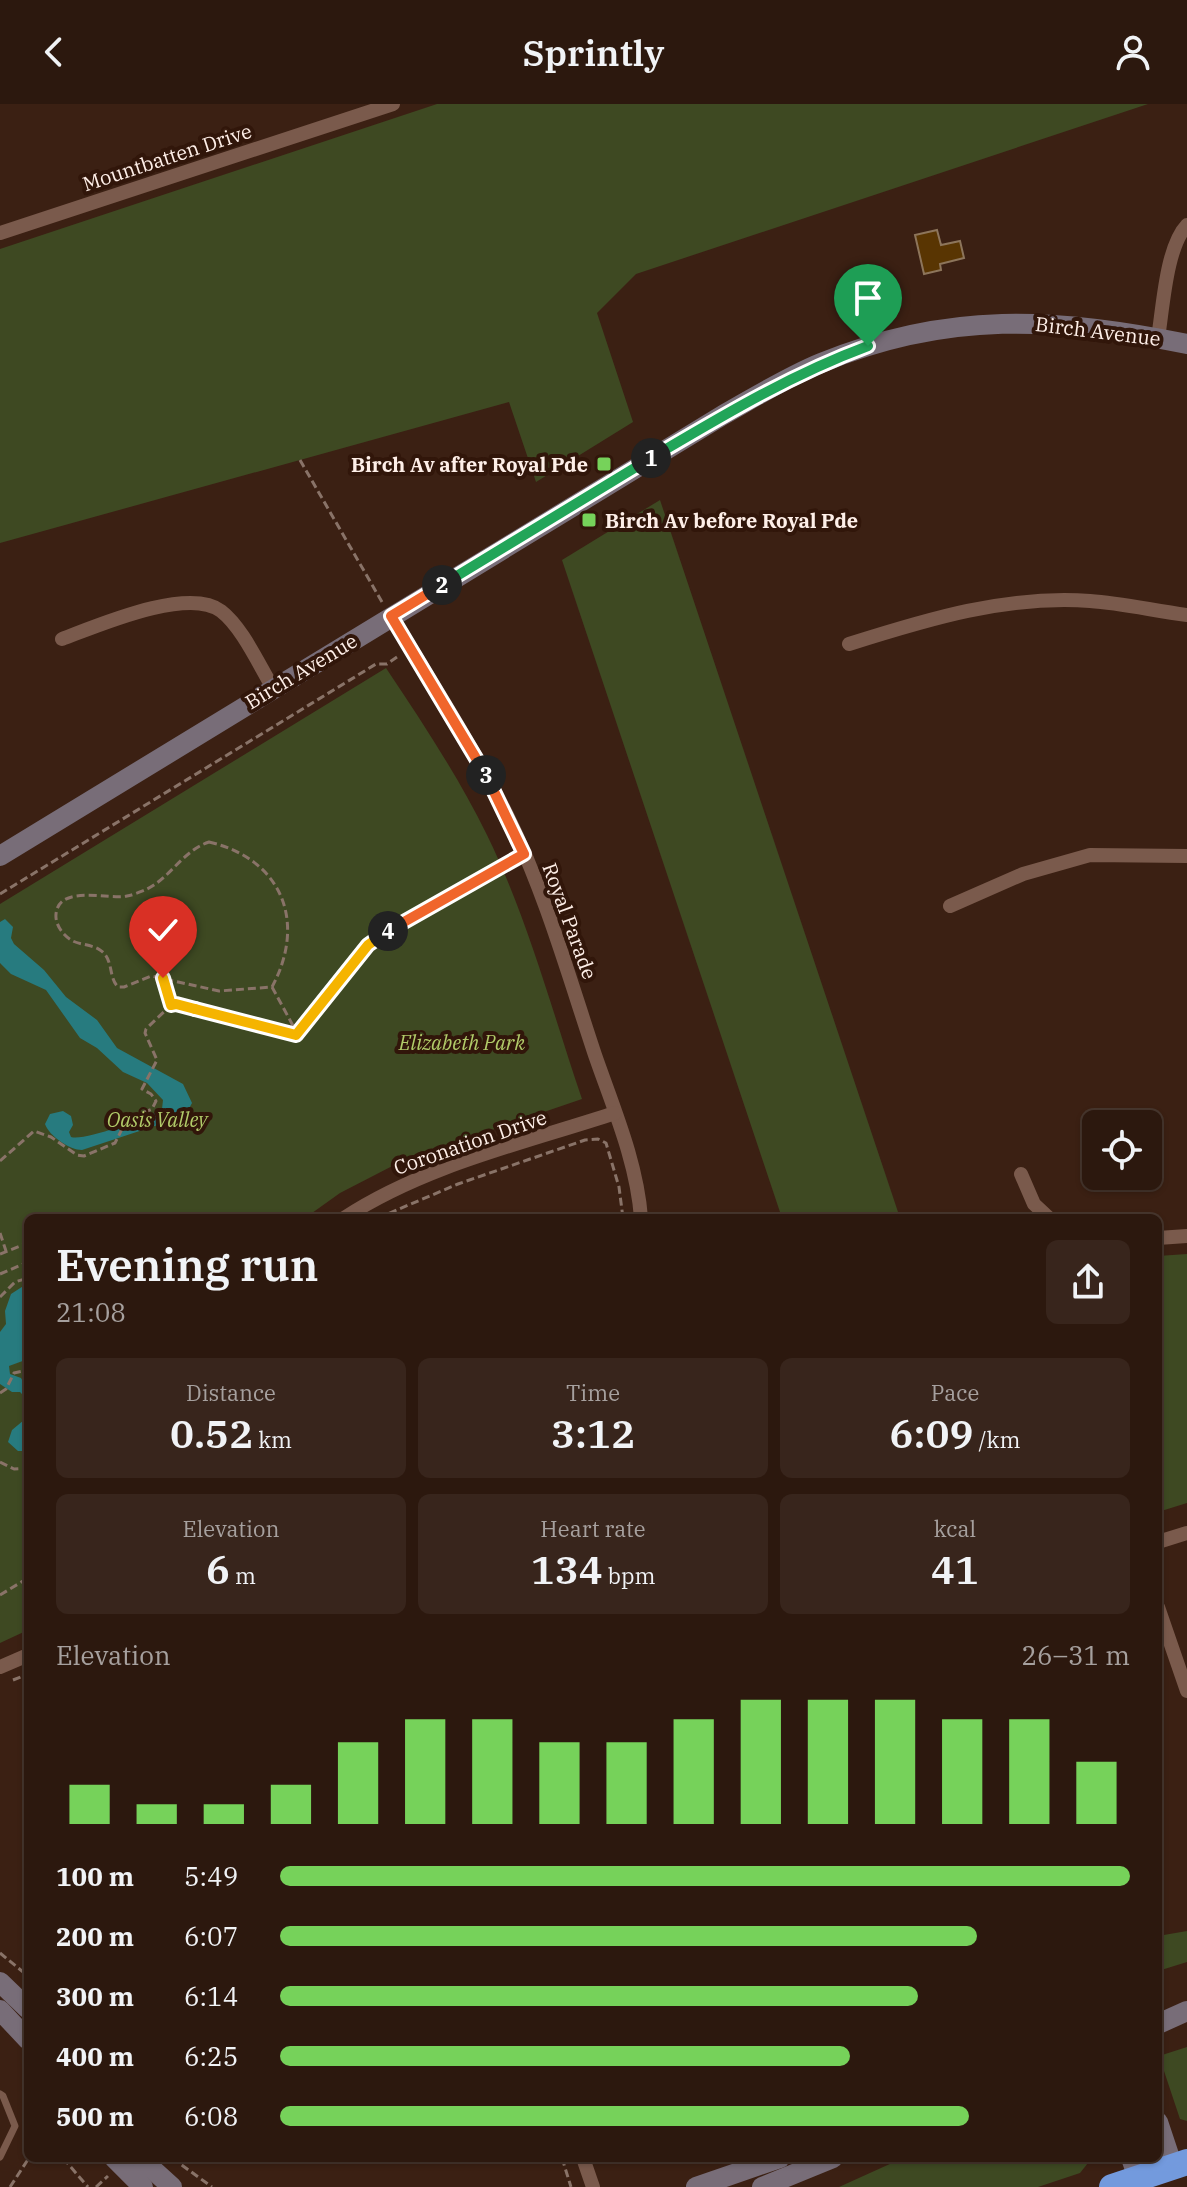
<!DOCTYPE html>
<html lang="en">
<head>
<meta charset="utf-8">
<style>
	body { margin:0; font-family:"IBM Plex Serif",serif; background:#38251c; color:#f1f3f6; height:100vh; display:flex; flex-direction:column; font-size:30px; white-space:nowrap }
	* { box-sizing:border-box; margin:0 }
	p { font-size:26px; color:#a6a09e }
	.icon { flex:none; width:44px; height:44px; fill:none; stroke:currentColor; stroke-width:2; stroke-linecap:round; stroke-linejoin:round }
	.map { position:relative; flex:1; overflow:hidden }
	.drawer { position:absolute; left:24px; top:1110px; width:1138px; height:948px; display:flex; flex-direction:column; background:#2c180e; border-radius:12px; box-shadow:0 2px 6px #0004,0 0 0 2px #48372e }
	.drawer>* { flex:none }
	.buttons { position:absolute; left:1082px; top:1006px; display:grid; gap:16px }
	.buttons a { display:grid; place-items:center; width:80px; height:80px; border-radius:12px; background:#2c180e; box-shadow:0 2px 6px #0004,0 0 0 2px #48372e; font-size:40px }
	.pin { position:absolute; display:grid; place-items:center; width:68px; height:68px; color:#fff; margin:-82px -34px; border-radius:50% 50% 50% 0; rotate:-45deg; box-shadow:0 0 8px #0007 }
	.pin .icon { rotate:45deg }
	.km { position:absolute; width:40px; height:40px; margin:-20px; border-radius:50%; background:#222; color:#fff; font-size:22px; line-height:40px; text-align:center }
	.round { display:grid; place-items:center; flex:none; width:84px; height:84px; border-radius:12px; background:#38251c }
	.head { display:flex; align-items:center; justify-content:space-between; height:136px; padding:0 32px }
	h1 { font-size:44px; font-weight:600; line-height:60px }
	.stats { display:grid; grid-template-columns:repeat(3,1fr); gap:12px; height:136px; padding:8px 32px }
	.stats div { display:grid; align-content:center; border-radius:12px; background:#38251c; text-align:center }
	.stats b { font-size:40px; font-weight:600 }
	.stats small { font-size:22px; font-weight:400 }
	.stats p { font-size:22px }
	.chart { height:224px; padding:16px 32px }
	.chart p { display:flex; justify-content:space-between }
	.chart svg { width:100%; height:144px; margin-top:8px; stroke:#76d25a; stroke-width:6 }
	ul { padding:0 32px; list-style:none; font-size:26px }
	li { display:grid; grid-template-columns:128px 96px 1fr; align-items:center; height:60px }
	li i { height:20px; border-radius:10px; background:#76d25a }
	header { display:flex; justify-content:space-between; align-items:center; height:104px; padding:0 32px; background:#2c180e; font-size:36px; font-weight:600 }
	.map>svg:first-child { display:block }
</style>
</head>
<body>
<header><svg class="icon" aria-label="back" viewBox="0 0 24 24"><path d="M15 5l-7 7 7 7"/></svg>Sprintly<svg class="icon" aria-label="person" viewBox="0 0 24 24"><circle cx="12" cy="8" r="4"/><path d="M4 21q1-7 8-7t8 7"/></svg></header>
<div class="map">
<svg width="1187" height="2083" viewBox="0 0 1187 2083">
	<rect width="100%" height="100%" fill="#3b2013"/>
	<g fill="#3e4922">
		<path d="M437,0H1148L636,170L597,209L633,318L536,378L509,298L0,439V145Z"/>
		<path d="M660,396L900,1114H782L562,456Z"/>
		<path d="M386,564C422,618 458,672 487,731C528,815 552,907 582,995L404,1056L340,1089L305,1114H28V1526L0,1539V800Z"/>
		<path d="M1187,1150V1399L1158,1408V1152Z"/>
		<path d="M1187,1827V1858L1158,1867V1832Z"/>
		<path d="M1187,1943V2017L1180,2015L1159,1952Z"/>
		<path d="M903,2054H1092L1080,2069L1038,2083H839Z"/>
	</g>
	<g fill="#277b7f">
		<path d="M5,815L13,823L11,834L14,840L44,866L66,893L97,916L117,944L183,980L192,999L185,1012L82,1046C70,1046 49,1032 45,1020L50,1010L63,1007L71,1012L73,1021L69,1028L71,1033C85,1037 139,1016 155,1009L162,1005L163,996L147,979L123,968L97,944L80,934L46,886L11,870L0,859V818Z"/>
		<path d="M28,1179V1255L9,1262L10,1270L21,1274L28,1287V1347H18L8,1338L12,1326L24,1316L26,1294L20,1288H12L0,1280V1228L6,1220L5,1207L11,1190Z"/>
	</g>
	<path fill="#593502" stroke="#8d755b" stroke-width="2" d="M937,126L941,141L960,137L964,154L940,160L941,166L924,170L915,131Z"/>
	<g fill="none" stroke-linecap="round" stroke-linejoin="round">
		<g stroke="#897368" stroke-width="3" stroke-dasharray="8 4" stroke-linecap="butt">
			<path d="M300,356L382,498"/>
			<path d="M209,738C282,755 307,818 272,883L219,887L151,872L124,883H118C108,873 114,855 100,846C91,840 79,841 71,836C62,830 55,820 56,810C59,780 109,796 127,792C133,791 140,788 145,786C170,775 182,747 209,738Z"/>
			<path d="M0,790L376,560H387L397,553"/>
			<path d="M163,874L171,901"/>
			<path d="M272,883L297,929"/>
			<path d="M0,1057L34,1027L51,1033L77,1051L84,1052L115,1039L127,1015L152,1005L156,997L151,990L142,985L157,956L145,929L146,925L171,901L176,900L296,931L368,841L381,830L511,758"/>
			<path d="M378,1114L458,1080L585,1036L598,1035L606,1039L619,1083L623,1114"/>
			<path d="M0,1129L6,1147"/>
			<path d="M0,1150L28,1139"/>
			<path d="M0,1170L28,1158"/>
			<path d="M0,1193L15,1178L28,1174"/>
			<path d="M0,1289L6,1285L14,1269L28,1266"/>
			<path d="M0,1358L14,1365L28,1364"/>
			<path d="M0,1491L28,1474"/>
			<path d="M13,1576L28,1570"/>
			<path d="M0,1849L28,1872"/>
			<path d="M63,2054L88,2083"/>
			<path d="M172,2054L212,2083"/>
			<path d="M562,2054L571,2083"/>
			<path d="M10,2083L29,2054"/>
			<path d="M96,2083L108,2072"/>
		</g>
		<path stroke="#7a5a4c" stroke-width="7" d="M0,1990L3,1992L15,2022L0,2053"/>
		<g stroke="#7a5a4c" stroke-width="14">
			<path d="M0,129L393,0"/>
			<path d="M1158,234C1163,204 1166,143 1187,121"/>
			<path d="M391,512C431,577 473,643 507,711C545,788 568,870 595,951C613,1003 637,1058 641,1114"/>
			<path d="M62,535C97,522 188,482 221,507C242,523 259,561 273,584"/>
			<path d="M849,540C928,515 1006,491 1090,497C1122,499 1155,507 1187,511"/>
			<path d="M950,802L1023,770L1090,751L1187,752"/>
			<path d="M1021,1070L1034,1100L1049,1114"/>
			<path d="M344,1114C425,1061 524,1039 615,1009"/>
			<path d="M1158,1134L1187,1132"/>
			<path d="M1158,1438L1187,1429"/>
			<path d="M1158,1503L1187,1587"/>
			<path d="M0,1563L28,1551"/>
			<path d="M583,2054L593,2083"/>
		</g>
		<g stroke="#786d78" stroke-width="20">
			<path d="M0,752L723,311C755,293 787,273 821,259C947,207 1056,213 1187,240"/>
			<path d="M0,1878L28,1905"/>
			<path d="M0,1906L28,1936"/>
			<path d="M1158,1920L1187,1907"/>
			<path d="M1158,2018L1173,2063"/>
			<path d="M114,2054L143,2083"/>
			<path d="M140,2054L172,2083"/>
			<path d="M1131,2054L1138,2074"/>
			<path d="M696,2083L780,2054"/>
			<path d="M762,2083L833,2054"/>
		</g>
		<path stroke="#739add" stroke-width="26" d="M1112,2083L1187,2058"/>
	</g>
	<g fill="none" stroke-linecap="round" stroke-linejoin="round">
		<g stroke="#fff" stroke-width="16">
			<path id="split-1" d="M651,354C722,312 790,271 868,242"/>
		</g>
		<g stroke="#fff" stroke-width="16">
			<path id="split-2" d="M442,481L651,354"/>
		</g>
		<g stroke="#fff" stroke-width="16">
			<path id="split-3" d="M442,481L391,512L486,671"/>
		</g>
		<g stroke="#fff" stroke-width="16">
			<path id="split-4" d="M388,827L524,750L486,671"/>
		</g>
		<g stroke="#fff" stroke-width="16">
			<path id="split-5" d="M195,905L296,931L368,841L388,827"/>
		</g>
		<g stroke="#fff" stroke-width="16">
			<path id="split-6" d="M163,874L171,901L176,900L195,905"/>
		</g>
		<use href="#split-1" stroke="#22a559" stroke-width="10"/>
		<use href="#split-2" stroke="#22a559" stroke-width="10"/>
		<use href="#split-3" stroke="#f0652b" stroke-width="10"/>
		<use href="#split-4" stroke="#f0652b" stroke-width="10"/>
		<use href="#split-5" stroke="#f5b400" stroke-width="10"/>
		<use href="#split-6" stroke="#f5b400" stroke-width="10"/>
	</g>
	<g fill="#76d25a" stroke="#31160a" stroke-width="3">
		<rect x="596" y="352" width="16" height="16" rx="4"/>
		<rect x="581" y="408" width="16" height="16" rx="4"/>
	</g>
	<g text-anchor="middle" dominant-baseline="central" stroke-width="8" stroke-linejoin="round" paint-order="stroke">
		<g font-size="20" fill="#feefe8" stroke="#31160a">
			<text transform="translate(167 53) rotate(-18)">Mountbatten Drive</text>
			<text transform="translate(1098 227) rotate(7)">Birch Avenue</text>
			<text transform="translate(301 567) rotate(-31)">Birch Avenue</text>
			<text transform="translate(570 817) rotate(70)">Royal Parade</text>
			<text transform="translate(470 1038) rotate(-19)">Coronation Drive</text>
		</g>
		<g font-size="20" font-weight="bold" fill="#feefe8" stroke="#31160a" text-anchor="end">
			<text x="588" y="360">Birch Av after Royal Pde</text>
			<text x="605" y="416" text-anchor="start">Birch Av before Royal Pde</text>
		</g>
		<g font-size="20" font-style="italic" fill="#b1cb69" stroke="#31160a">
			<text x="462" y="938">Elizabeth Park</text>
			<text x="157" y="1015">Oasis Valley</text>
		</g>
	</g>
</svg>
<div class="buttons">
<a><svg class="icon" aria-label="locate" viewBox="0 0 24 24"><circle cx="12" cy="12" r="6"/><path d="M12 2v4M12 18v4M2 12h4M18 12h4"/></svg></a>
</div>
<div class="pin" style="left:868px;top:242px;background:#1e9e55"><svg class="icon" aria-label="arrive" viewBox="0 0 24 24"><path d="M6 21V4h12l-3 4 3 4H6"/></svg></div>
<div class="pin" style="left:163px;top:874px;background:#d93025"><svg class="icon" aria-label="check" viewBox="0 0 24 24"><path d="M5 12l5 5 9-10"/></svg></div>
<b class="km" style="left:651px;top:354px">1</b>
<b class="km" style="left:442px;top:481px">2</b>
<b class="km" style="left:486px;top:671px">3</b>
<b class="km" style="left:388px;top:827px">4</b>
<section class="drawer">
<div class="head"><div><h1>Evening run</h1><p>21:08</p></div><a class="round"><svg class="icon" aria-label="share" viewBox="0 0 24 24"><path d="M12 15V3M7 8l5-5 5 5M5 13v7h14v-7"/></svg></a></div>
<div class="stats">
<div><p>Distance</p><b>0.52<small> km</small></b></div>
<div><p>Time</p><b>3:12</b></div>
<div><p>Pace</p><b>6:09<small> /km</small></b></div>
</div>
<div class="stats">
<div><p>Elevation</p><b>6<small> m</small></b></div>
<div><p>Heart rate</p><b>134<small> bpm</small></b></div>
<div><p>kcal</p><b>41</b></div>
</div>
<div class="chart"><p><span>Elevation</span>26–31 m</p>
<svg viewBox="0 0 160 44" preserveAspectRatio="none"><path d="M5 44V32M15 44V38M25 44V38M35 44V32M45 44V19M55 44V12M65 44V12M75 44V19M85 44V19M95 44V12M105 44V6M115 44V6M125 44V6M135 44V12M145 44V12M155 44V25"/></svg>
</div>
<ul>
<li><b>100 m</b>5:49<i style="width:100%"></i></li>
<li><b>200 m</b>6:07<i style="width:82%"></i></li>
<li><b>300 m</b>6:14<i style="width:75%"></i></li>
<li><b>400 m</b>6:25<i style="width:67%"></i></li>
<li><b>500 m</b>6:08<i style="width:81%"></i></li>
</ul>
</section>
</div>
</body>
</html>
